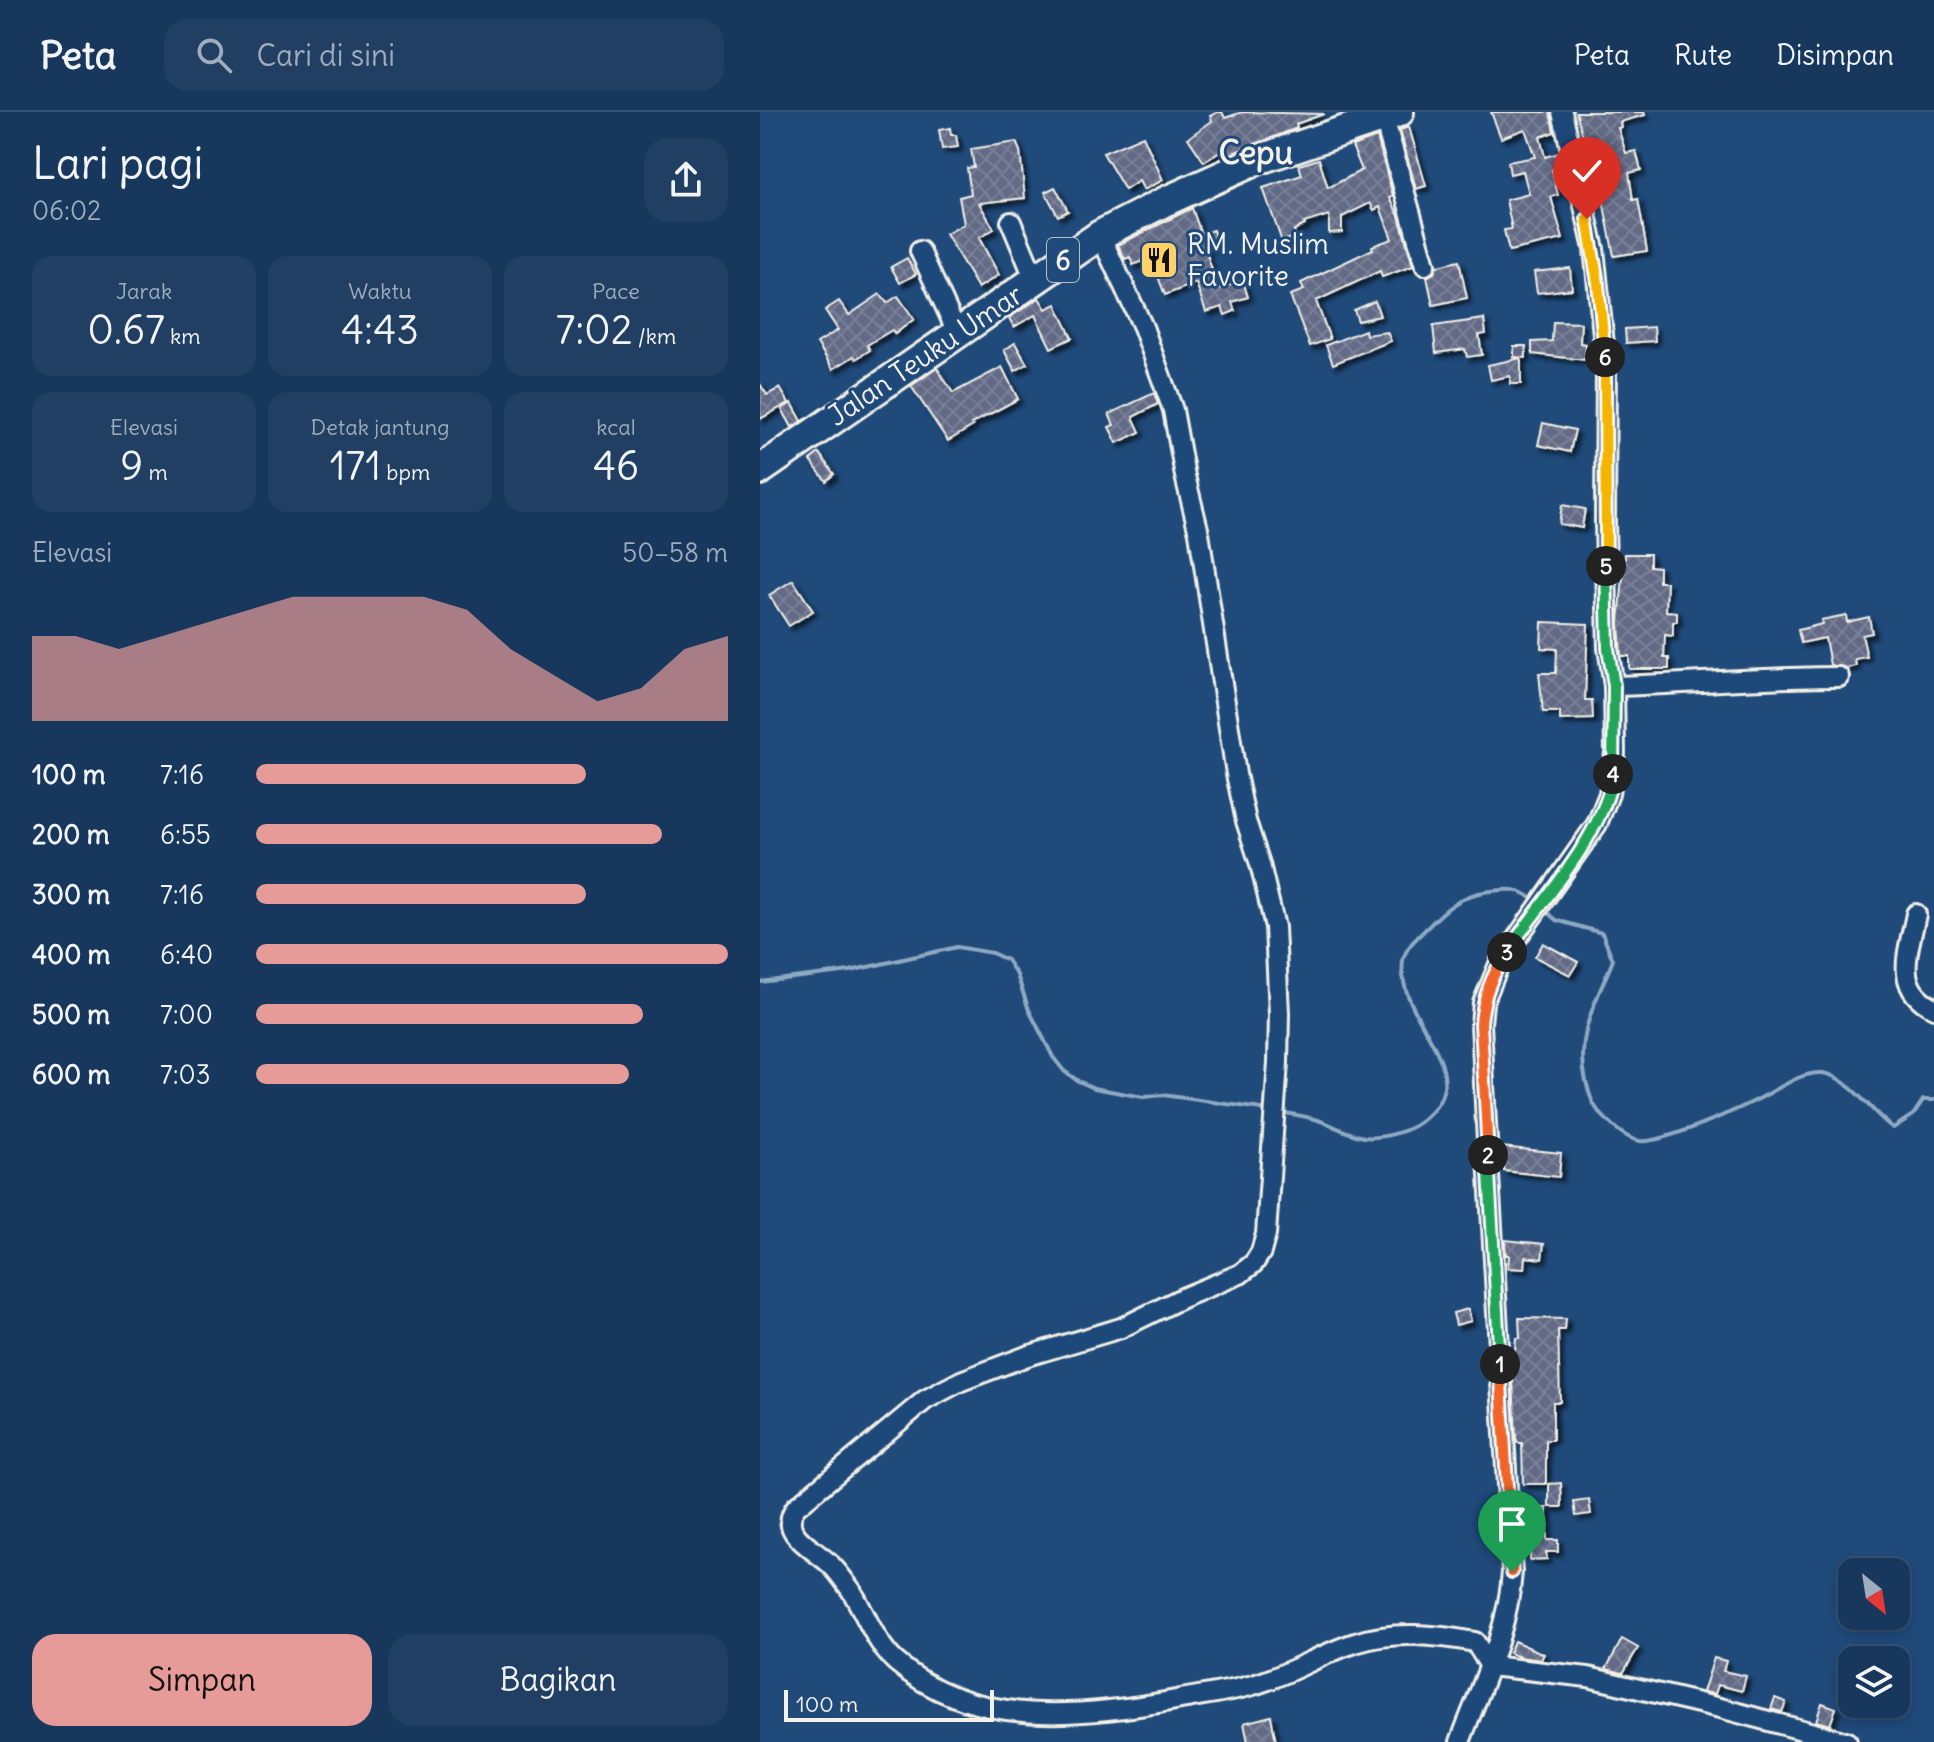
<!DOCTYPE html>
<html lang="id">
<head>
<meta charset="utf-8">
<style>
	body { margin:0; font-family:Delius,sans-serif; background:#203f62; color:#f1f3f6; height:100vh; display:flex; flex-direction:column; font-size:30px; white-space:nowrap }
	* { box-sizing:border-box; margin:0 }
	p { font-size:26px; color:#9eacbb }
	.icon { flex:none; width:44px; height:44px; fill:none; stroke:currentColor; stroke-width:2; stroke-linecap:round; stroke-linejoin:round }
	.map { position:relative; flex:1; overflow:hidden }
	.sheet { display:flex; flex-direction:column; background:#17385c; width:760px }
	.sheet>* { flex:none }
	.needle { width:52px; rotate:150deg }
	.tools { position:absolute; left:1078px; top:1446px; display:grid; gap:16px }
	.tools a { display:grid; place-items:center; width:72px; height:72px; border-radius:16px; background:#17385c; box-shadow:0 4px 12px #0003,0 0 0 2px #365272; font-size:40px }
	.scale { position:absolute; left:24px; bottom:20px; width:210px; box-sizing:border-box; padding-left:8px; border:4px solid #f4f1e8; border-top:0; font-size:22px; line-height:28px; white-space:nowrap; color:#f4f1e8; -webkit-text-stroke:6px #1f4a7a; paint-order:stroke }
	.pin { position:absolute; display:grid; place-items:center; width:68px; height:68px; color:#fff; margin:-82px -34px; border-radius:50% 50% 50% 0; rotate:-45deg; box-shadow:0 0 8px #0007 }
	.pin .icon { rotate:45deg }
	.km { position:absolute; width:40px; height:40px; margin:-20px; border-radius:50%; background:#222; color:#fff; font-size:22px; line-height:40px; text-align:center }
	.round { display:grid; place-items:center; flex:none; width:84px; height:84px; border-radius:24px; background:#203f62 }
	.summary { display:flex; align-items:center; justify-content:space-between; height:136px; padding:0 32px }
	h1 { font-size:44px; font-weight:600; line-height:60px }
	.figures { display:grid; grid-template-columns:repeat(3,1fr); gap:12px; height:136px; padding:8px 32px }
	.figures div { display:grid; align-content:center; border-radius:20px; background:#203f62; text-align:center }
	.figures b { font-size:40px; font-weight:600 }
	.figures small { font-size:22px; font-weight:400 }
	.figures p { font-size:22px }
	.chart { height:224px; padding:16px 32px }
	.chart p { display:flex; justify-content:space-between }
	.chart svg { width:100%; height:144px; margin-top:8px; fill:#e69b98; opacity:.7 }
	.cta { display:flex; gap:16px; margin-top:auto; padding:16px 32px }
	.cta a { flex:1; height:92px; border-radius:24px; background:#e69b98; color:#111; font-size:32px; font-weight:600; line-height:92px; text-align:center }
	.cta a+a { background:#203f62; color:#f1f3f6 }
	ul { padding:0 32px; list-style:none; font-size:26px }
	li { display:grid; grid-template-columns:128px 96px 1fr; align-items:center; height:60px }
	li i { height:20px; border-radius:10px; background:#e69b98 }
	header { display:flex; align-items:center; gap:48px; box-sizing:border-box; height:112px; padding:0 40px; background:#17385c; border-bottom:2px solid #365272 }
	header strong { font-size:38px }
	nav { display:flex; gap:44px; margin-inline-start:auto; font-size:28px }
	.search { width:560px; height:72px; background:#203f62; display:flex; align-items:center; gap:20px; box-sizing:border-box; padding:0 28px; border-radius:24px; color:#9eacbb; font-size:30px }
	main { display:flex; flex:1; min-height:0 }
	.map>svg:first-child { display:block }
</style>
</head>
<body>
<header>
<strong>Peta</strong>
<div class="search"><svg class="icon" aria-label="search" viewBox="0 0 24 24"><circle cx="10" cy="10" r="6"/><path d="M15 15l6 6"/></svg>Cari di sini</div>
<nav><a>Peta</a><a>Rute</a><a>Disimpan</a></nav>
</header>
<main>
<section class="sheet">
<div class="summary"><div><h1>Lari pagi</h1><p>06:02</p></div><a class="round"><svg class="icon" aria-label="share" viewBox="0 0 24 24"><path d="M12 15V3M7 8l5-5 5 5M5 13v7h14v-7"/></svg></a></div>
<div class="figures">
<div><p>Jarak</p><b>0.67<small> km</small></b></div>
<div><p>Waktu</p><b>4:43</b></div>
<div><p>Pace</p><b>7:02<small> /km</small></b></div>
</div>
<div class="figures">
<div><p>Elevasi</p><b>9<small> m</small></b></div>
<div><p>Detak jantung</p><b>171<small> bpm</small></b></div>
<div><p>kcal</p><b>46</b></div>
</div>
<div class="chart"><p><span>Elevasi</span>50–58 m</p>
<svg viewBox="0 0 160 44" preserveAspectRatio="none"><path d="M0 44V18L10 18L20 22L30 18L40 14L50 10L60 6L70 6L80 6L90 6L100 10L110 22L120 30L130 38L140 34L150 22L160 18V44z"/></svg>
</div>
<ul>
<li><b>100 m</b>7:16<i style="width:70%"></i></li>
<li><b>200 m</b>6:55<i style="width:86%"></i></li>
<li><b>300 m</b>7:16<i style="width:70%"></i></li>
<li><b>400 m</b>6:40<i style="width:100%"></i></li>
<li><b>500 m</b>7:00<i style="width:82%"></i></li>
<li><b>600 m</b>7:03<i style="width:79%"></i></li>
</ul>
<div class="cta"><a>Simpan</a><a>Bagikan</a></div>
</section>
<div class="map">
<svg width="1174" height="1630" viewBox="0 0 1174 1630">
	<defs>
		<pattern id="building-cross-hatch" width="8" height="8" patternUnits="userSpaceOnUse" patternTransform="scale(2)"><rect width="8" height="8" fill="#626a86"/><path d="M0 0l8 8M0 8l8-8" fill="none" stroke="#798097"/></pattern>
		<filter id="shadow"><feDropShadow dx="4" dy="4" stdDeviation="2" flood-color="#0009"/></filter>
	</defs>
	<rect width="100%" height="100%" fill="#1f4a7a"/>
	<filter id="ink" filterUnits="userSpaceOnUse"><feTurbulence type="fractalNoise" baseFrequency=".0125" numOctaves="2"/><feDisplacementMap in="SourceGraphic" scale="16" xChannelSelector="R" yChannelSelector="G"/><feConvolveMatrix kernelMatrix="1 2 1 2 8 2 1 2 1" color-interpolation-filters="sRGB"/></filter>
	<g filter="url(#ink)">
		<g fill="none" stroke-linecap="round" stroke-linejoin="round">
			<g stroke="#8fa9c2" stroke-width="4">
				<path d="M785,798L796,808L842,821L853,848C836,890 815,923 826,969C829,981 832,993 841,1002C851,1013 865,1027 880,1029C902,1032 984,995 1006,983C1023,974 1042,960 1062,961C1087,963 1112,1001 1133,1016L1153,1003L1163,988H1174"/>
				<path d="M0,870L90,859L197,835L232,841L247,848L257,863L269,898L293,945L304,959L318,969L334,976L383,985L403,983L509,998"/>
				<path d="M522,1000C533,1003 546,1004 558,1008C573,1013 587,1022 604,1025C620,1027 649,1020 662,1009C725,959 635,908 643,849C645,835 659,824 668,815C684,798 700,784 724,780C745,777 759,774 775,789"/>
			</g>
		</g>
		<g fill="url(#building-cross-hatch)" stroke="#f4f1e8" stroke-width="2" filter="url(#shadow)">
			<path d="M458,0H462L465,6L482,0L564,2L536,12L537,16L468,43L465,37L444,50L428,26L452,9L450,4Z"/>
			<path d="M731,0H790L794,20L780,25L785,45L799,41L803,55L792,58L798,83L791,85L803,127L749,139L744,118L752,117L746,88L769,82L763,59L750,62L748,50L775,45L765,17L741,26Z"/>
			<path d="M816,0H884L885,3L860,10L861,15L858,16L866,41L876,39L881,58L869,61L873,88L878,87L887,139L854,144L839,68L836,69Z"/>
			<path d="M649,15L666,74L656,77L640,18Z"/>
			<path d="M190,16L191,23H196L198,35L182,37L179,18Z"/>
			<path d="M383,24L403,68L384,78L379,69L365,78L343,41Z"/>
			<path d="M617,25L633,84L630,86L639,104L653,154L622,165L620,159L556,189L570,227L550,234L530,183L544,178L541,171L613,137L612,134L632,127L620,95L614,98L610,91L582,105V120L569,121V103L544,111L545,113L534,118L536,124L522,130L503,76L542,63L539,53L559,47L568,76L602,58L592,34Z"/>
			<path d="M256,30L260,39L265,86L219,91L234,117L219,126L239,163L218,176L186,122L204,112L199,85L211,82L207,56L214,55L211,37Z"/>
			<path d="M295,75L308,99L298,104L285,80Z"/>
			<path d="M432,96L441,122L453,118L457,132L445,136L458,177L483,169L488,185L472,190L475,199L465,203L462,195L446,200L436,171L405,183L391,146L373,153L370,145L365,147L358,133Z"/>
			<path d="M147,146L156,162L140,171L131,155Z"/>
			<path d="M699,149L707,186L673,193L667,165L674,161L677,154Z"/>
			<path d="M810,156L812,177L777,181L774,160Z"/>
			<path d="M120,182L127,191L138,184L154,207L135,222L132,218L107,233L110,238L96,247L94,244L73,257L57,231L78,218L65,198L79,189L89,203Z"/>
			<path d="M279,186L286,197L296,192L312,226L291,236L275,203L254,215L249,206Z"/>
			<path d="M615,189L620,204L598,209L594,198Z"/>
			<path d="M724,207L726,222L719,223L722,243L707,245L705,237L676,241L673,214Z"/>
			<path d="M793,210L821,211L820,231L826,232L825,248L772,242V230L792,229Z"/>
			<path d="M894,215L895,229L866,231L865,217Z"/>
			<path d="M605,218L606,223L627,220L631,229L573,252L566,233Z"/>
			<path d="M255,231L267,252L255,259L244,238Z"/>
			<path d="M754,234H766V246L754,245Z"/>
			<path d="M761,246V272H750V264L731,268L728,253Z"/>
			<path d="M242,255L258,287L211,312L213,314L188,329L151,274L177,256L193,281Z"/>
			<path d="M0,272L7,283L20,276L29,291L0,307Z"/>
			<path d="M394,281L398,292L373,305L380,320L357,331L349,315L354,313L349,302Z"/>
			<path d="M32,291L42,309L32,315L22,297Z"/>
			<path d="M783,311L815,318L810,340L778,333Z"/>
			<path d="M59,341L74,362L66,369L50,348Z"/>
			<path d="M802,393L825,397L822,416L799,412Z"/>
			<path d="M865,442H890V454L899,455V470H907L906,499L917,500V510H913V524L905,523L904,546H909V557H869V544H861L859,510Z"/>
			<path d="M33,468L53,499L29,514L9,483Z"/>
			<path d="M1086,503L1087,510L1109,505L1112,521L1102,523L1107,545L1095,547L1096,554L1087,556L1070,553L1065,526L1041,531L1038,518L1062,512L1061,508Z"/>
			<path d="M782,510L828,512L825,588H832L833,607L800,608V600H783L779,561H796L797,537L781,536Z"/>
			<path d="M783,831L818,850L810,863L775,845Z"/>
			<path d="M741,1035L801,1041L799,1065L744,1059L745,1049L740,1048Z"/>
			<path d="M745,1128L784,1132L782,1147L765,1145L764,1157L748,1156L749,1143H746Z"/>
			<path d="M708,1197L711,1209L696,1213L693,1201Z"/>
			<path d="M759,1206L806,1207L805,1218H798L800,1290H793V1328H786V1372H763L762,1331H758L756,1326L752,1248H754L756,1226H760Z"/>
			<path d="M801,1371L802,1395H789V1372Z"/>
			<path d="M829,1388L831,1402L816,1404L814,1390Z"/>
			<path d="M760,1396H787V1428H798V1440H786L787,1447L770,1448V1441H763Z"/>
			<path d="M862,1527L878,1536L863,1561L846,1557Z"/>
			<path d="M754,1529L784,1542L781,1548L760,1545L749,1541Z"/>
			<path d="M954,1546L966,1549L963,1559L986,1564L982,1579L958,1573L955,1582L943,1580Z"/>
			<path d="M1015,1586L1026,1590L1022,1600L1011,1597Z"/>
			<path d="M1062,1591L1076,1596L1070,1613L1056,1609Z"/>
			<path d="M511,1604L516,1630H488L484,1611Z"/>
		</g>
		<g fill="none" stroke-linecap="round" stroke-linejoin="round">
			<g stroke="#f4f1e8" stroke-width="24">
				<g id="minor">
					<path d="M624,6L665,153"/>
					<path d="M251,110L275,168"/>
					<path d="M340,123L383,215L413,298L425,364L439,421L476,662L486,709L500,752L515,815L519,902L518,950L506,1122L501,1140L494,1151L480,1162L422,1186L361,1216L267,1244L201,1269L165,1288L36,1395C16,1422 57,1438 72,1454C79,1461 85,1470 91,1478C105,1501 116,1532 136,1550C213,1617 323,1605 416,1588C441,1583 468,1580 493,1573C529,1563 560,1542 595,1531C633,1518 677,1523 715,1530L730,1554L828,1565L960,1596L1087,1630"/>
					<path d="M160,139L197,220"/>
					<path d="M854,574C929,572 1004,565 1079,565"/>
					<path d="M1156,802C1149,839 1132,876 1174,896"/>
					<path d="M700,1630C721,1574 748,1520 752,1460L726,1011L721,912L723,891L740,850L837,712L849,682L855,641L854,574L848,536L845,411L846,251L834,137L802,0"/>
				</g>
			</g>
			<g stroke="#f4f1e8" stroke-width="34">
				<path id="highway" d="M0,358L340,123L404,90L497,48L639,0"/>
			</g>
			<use href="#minor" stroke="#1f4a7a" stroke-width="18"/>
			<use href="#highway" stroke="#1f4a7a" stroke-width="28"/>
		</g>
	</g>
	<g fill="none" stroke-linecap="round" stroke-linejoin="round" filter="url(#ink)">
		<g stroke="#fff" stroke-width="16">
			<path id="split-1" d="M740,1252L752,1460"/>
		</g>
		<g stroke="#fff" stroke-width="16">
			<path id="split-2" d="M728,1043L740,1252"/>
		</g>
		<g stroke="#fff" stroke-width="16">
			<path id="split-3" d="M728,1043L721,912C723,884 732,863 747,840"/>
		</g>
		<g stroke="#fff" stroke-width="16">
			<path id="split-4" d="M747,840C781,790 845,721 853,662"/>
		</g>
		<g stroke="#fff" stroke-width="16">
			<path id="split-5" d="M846,454L848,536L854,574L853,662"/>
		</g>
		<g stroke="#fff" stroke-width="16">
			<path id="split-6" d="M845,245L846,454"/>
		</g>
		<g stroke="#fff" stroke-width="16">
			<path id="split-7" d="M827,107L838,171L845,245"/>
		</g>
		<use href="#split-1" stroke="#f0652b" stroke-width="10"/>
		<use href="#split-2" stroke="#22a559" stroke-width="10"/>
		<use href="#split-3" stroke="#f0652b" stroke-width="10"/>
		<use href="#split-4" stroke="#22a559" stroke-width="10"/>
		<use href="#split-5" stroke="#22a559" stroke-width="10"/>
		<use href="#split-6" stroke="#f5b400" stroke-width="10"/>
		<use href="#split-7" stroke="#f5b400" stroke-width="10"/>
	</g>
	<defs>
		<g id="restaurant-square" transform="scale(2)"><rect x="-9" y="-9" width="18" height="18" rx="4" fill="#ffd166" stroke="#1f4a7a"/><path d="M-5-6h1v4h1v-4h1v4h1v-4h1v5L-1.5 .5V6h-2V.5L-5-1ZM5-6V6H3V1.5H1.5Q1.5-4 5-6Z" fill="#111"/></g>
	</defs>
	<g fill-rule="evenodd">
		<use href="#restaurant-square" x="399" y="148"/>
	</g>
	<g text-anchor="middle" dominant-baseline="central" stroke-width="6" stroke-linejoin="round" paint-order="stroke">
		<rect fill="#1f4a7a" stroke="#b4bfc7" stroke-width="2" x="287" y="126" width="32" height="44" rx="6"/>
		<g font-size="26" font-weight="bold" fill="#f4f1e8">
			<text x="303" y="148">6</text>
		</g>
		<g font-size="28" fill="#f4f1e8" stroke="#1f4a7a" text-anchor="start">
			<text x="427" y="132">RM. Muslim<tspan x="427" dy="32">Favorite</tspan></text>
		</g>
		<g font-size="28" fill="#f4f1e8" stroke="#1f4a7a">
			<text transform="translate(165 243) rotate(-34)">Jalan Teuku Umar</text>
		</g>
		<g font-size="32" font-weight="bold" fill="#f4f1e8" stroke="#1f4a7a">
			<text x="496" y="40">Cepu</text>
		</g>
	</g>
</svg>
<div class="tools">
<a><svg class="needle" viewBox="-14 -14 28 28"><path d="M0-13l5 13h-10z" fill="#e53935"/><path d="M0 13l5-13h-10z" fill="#9eacbb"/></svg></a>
<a><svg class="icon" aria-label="layers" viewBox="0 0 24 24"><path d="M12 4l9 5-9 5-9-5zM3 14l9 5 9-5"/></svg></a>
</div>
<div class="scale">100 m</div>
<div class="pin" style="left:752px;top:1460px;background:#1e9e55"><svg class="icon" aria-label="arrive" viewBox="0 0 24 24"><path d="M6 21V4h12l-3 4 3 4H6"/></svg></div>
<div class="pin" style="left:827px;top:107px;background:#d93025"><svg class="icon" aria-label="check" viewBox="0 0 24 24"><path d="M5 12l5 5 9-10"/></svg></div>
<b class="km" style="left:740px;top:1252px">1</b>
<b class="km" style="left:728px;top:1043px">2</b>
<b class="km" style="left:747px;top:840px">3</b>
<b class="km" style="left:853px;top:662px">4</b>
<b class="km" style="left:846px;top:454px">5</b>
<b class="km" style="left:845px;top:245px">6</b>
</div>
</main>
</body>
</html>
